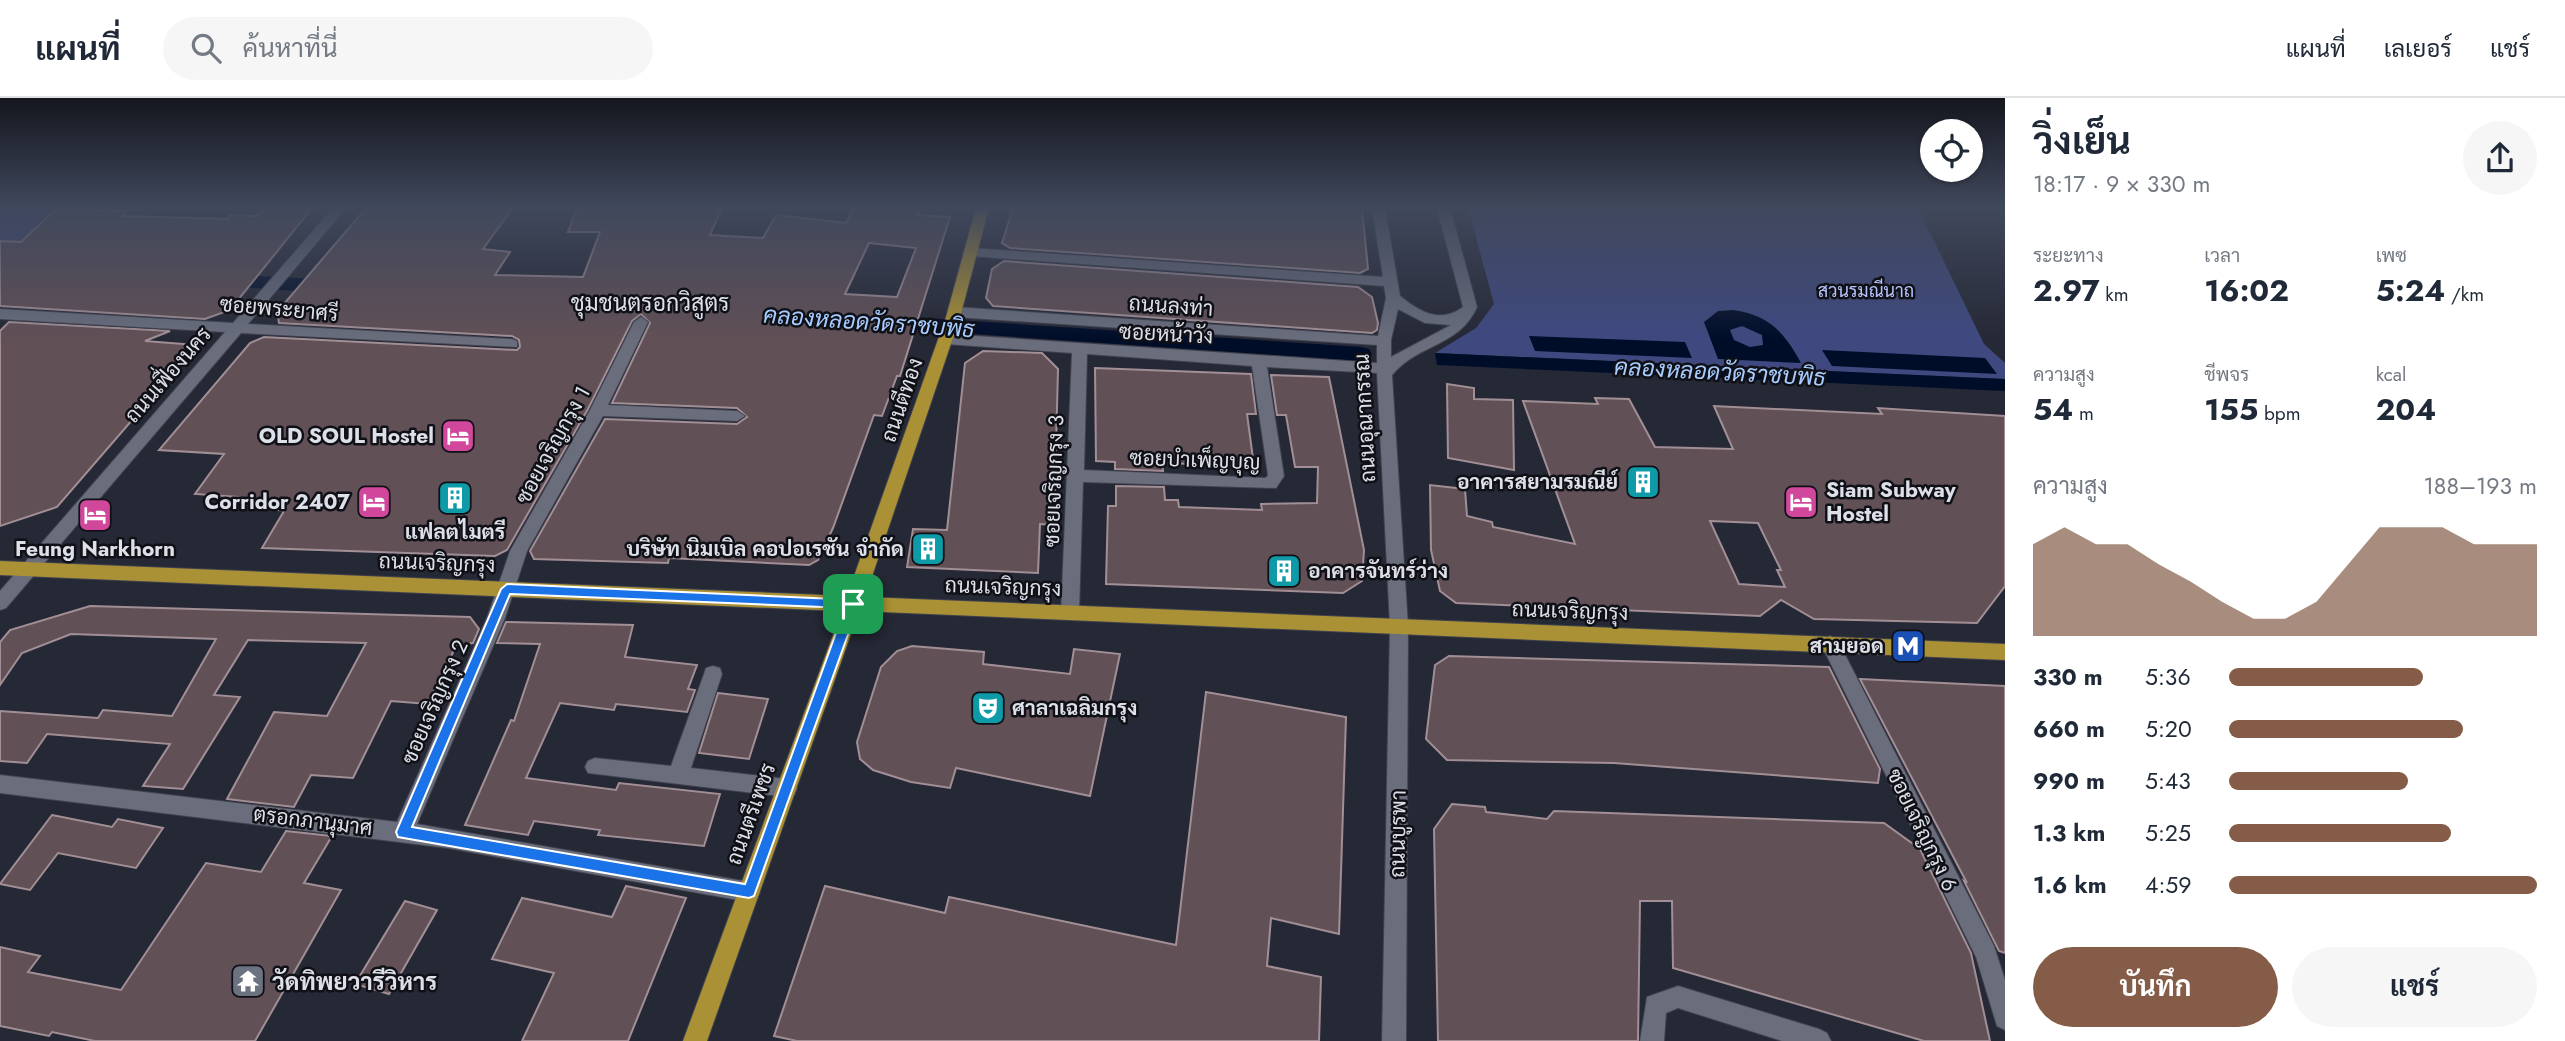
<!DOCTYPE html>
<html lang="th">
<head>
<meta charset="utf-8">
<style>
	body { margin:0; font-family:Jost,Sarabun,sans-serif; background:#f6f6f7; color:#1f2937; height:100vh; display:flex; flex-direction:column; font-size:26px; white-space:nowrap }
	* { box-sizing:border-box; margin:0 }
	p { font-size:23px; color:#747a83 }
	.icon { flex:none; width:38px; height:38px; fill:none; stroke:currentColor; stroke-width:2; stroke-linecap:round; stroke-linejoin:round }
	.map { position:relative; flex:1; overflow:hidden }
	.drawer { display:flex; flex-direction:column; background:#fff; width:560px }
	.drawer>* { flex:none }
	.buttons { position:absolute; left:1920px; top:21px; display:grid; gap:14px }
	.buttons a { display:grid; place-items:center; width:63px; height:63px; border-radius:50%; background:#fff; box-shadow:0 2px 5px #0004; font-size:35px }
	.pin { position:absolute; display:grid; place-items:center; width:60px; height:60px; color:#fff; margin:-30px; border-radius:14px; box-shadow:0 4px 10px #0006 }
	.round { display:grid; place-items:center; flex:none; width:74px; height:74px; border-radius:37px; background:#f6f6f7 }
	.head { display:flex; align-items:center; justify-content:space-between; height:119px; padding:0 28px }
	h1 { font-size:38px; font-weight:700; line-height:52px }
	.metrics { display:grid; grid-template-columns:repeat(3,1fr); gap:10px; height:119px; padding:7px 28px }
	.metrics div { display:grid; align-content:center }
	.metrics b { font-size:30px; font-weight:700 }
	.metrics small { font-size:19px; font-weight:400 }
	.metrics p { font-size:19px }
	.chart { height:196px; padding:14px 28px }
	.chart p { display:flex; justify-content:space-between }
	.chart svg { width:100%; height:126px; margin-top:7px; fill:#845c47; opacity:.7 }
	.action { display:flex; gap:14px; margin-top:auto; padding:14px 28px }
	.action a { flex:1; height:80px; border-radius:42px; background:#845c47; color:#fff; font-size:28px; font-weight:700; line-height:80px; text-align:center }
	.action a+a { background:#f6f6f7; color:#1f2937 }
	ul { padding:0 28px; list-style:none; font-size:23px }
	li { display:grid; grid-template-columns:112px 84px 1fr; align-items:center; height:52px }
	li i { height:18px; border-radius:9px; background:#845c47 }
	header { display:flex; align-items:center; gap:42px; box-sizing:border-box; height:98px; padding:0 35px; background:#fff; border-bottom:2px solid #e0e1e3 }
	header strong { font-size:33px }
	nav { display:flex; gap:38px; margin-inline-start:auto; font-size:24px }
	.search { width:490px; height:63px; background:#f6f6f7; display:flex; align-items:center; gap:18px; box-sizing:border-box; padding:0 24px; border-radius:38px; color:#747a83; font-size:26px }
	main { display:flex; flex:1; min-height:0 }
	.map>svg:first-child { display:block }
</style>
</head>
<body>
<header>
<strong>แผนที่</strong>
<div class="search"><svg class="icon" aria-label="search" viewBox="0 0 24 24"><circle cx="10" cy="10" r="6"/><path d="M15 15l6 6"/></svg>ค้นหาที่นี่</div>
<nav><a>แผนที่</a><a>เลเยอร์</a><a>แชร์</a></nav>
</header>
<main>
<div class="map">
<svg width="2005" height="943" viewBox="0 0 2005 943">
	<rect width="100%" height="100%" fill="#252835"/>
	<g fill="#3f4980">
		<path d="M0,110H55L9,156L0,155Z"/>
		<path d="M1468,110H1918L1984,246L2005,265V281L1435,255L1476,230L1494,206Z"/>
	</g>
	<g fill="#000d29" fill-rule="evenodd">
		<path d="M1734,212C1770,218 1784,234 1801,265L1718,261L1704,224L1718,213ZM1742,228L1762,237L1763,247L1750,249L1734,242L1730,232Z"/>
		<path d="M1529,238L1685,244L1692,260L1535,253Z"/>
		<path d="M1822,252L1985,260L1997,276L1832,268Z"/>
		<path d="M1435,255L2005,281V293L1437,267Z"/>
	</g>
	<g fill="none" stroke-linecap="round" stroke-linejoin="round">
		<g fill="#000d29" fill-rule="evenodd">
			<path d="M218,176L337,182L347,189L337,196L211,187L208,182Z"/>
			<path d="M882,217L1361,249L1369,251L1372,256L1369,261L1361,263L874,229L871,224Z"/>
		</g>
	</g>
	<g fill="#615056" stroke="#a28f96" stroke-width="2" fill-rule="evenodd">
		<path d="M264,110H312L230,212L205,221L0,208V143L21,144L56,111L127,113L123,118L228,121L230,117L257,118Z"/>
		<path d="M366,110H513L483,151L510,154L495,177L583,179L600,134H568L577,110H722L710,137L763,140L776,117L846,125L853,110H920L918,117L950,119L900,278H897L882,318L874,317L833,430L818,462L809,467L669,460L668,465L534,461L530,453L605,321L737,326L747,319L737,310L612,305L650,225L641,216L632,223L588,311L507,452L495,458L262,450L284,413L235,404L238,399L195,396L224,356L159,352L250,245L264,239L517,252L520,249L519,242L512,238L279,225L277,214ZM869,145L916,150L897,199L845,196Z"/>
		<path d="M1013,110H1362L1368,171L1360,175L1010,150L1002,145Z"/>
		<path d="M1004,163L1358,189L1372,199L1378,225L1377,232L1372,235L993,208L986,200L992,171Z"/>
		<path d="M9,224L170,233L145,243L197,247L57,409L0,428V233Z"/>
		<path d="M983,253L1042,255L1058,271L1054,427L1040,426L1038,475L907,469L913,431L947,432L965,265Z"/>
		<path d="M1095,270L1251,276L1256,316H1247L1254,368L1162,365L1163,373L1115,371V364L1096,363Z"/>
		<path d="M1271,277L1329,279L1364,452L1362,483L1343,495L1106,486L1108,408H1116V388L1164,389L1165,402H1178L1179,409L1262,412L1261,406L1317,405L1318,369H1295L1286,317H1277Z"/>
		<path d="M1447,286L1474,290V301L1513,302L1514,372L1448,360Z"/>
		<path d="M1595,300L1629,301L1655,349L1733,351L1714,308L1882,316L1878,310L2005,318V488L1977,525L1814,521L1781,502L1760,518L1456,505L1440,493L1431,452L1430,387L1465,391L1467,418L1492,424L1493,429L1575,446L1523,303L1598,306ZM1710,423L1758,425L1781,472H1777L1785,489L1739,486Z"/>
		<path d="M90,508L470,519L479,531L473,545L456,548L428,606L391,603L353,680L311,677L294,709L227,701L274,614L327,618L366,545L248,542L214,597L240,599L183,691L143,688L170,646L47,636L27,665L0,663V613L98,620L103,612L172,618L216,541L71,536L22,555L0,587V544L10,532Z"/>
		<path d="M506,524L633,527L625,559L697,567L688,591L695,592L687,614L616,606L614,612L560,605L526,680L616,692L619,685L720,696L704,748L598,737L600,732L534,723L528,737L465,727L511,622L514,623L540,546L497,545Z"/>
		<path d="M912,548L984,554L983,566L1070,576L1074,551L1120,556L1090,698L956,670L950,690L911,684L873,672L860,661L857,644L881,569L897,553Z"/>
		<path d="M1449,558L1829,569L1880,671L1878,685L1614,665L1447,662L1426,641L1435,567Z"/>
		<path d="M1860,581L2005,588V855L1999,853L1964,783L1967,785Z"/>
		<path d="M1206,594L1346,619L1339,836L1271,820L1267,868L1321,879L1319,943H797L774,938L825,788L945,815L949,799L1176,847Z"/>
		<path d="M718,595L768,601L749,661L699,655Z"/>
		<path d="M1452,706L1485,709L1486,714L1547,721L1554,713L1884,725L1920,751L1971,855L1990,943H1924L1673,870L1672,803H1640L1638,943H1438L1434,731Z"/>
		<path d="M52,717L112,729L118,721L163,730L136,770L58,755L30,792L0,786Z"/>
		<path d="M286,733L332,738L304,785L341,792L255,943H95L52,934L49,938L0,928V849L40,858L28,874L121,892L206,765L261,774Z"/>
		<path d="M626,788L686,800L628,943H522L554,875L492,861L522,800L612,819Z"/>
		<path d="M405,803L437,812L389,896L355,886Z"/>
	</g>
	<g fill="none" stroke-linecap="round" stroke-linejoin="round">
		<g stroke="#40434e" stroke-width="2">
			<g id="minor">
				<path d="M333,110H346L248,226L512,241L517,243V249L241,235L6,510L0,512V493L225,234L0,221V211L233,225Z"/>
				<path d="M1372,110H1385L1400,198C1420,214 1440,226 1463,209L1437,110H1450L1477,209C1459,249 1419,245 1392,277L1408,528L1406,943H1382L1390,528L1377,275L1267,269L1284,378L1276,390L1083,384L1079,515L1076,520H1064L1061,515L1072,255L946,246L939,241L946,236L1377,265V247L955,219L948,214L955,209L1378,238L1386,200L1384,188L971,158L964,154L971,150L1383,179ZM1398,211L1425,225L1451,227L1391,259V242ZM1087,256L1252,268L1268,377L1266,380L1084,372Z"/>
				<path d="M641,219L648,224L608,307L737,313L745,318L737,323L603,318L527,453L505,520L417,726L749,784L757,787L760,794L757,801L749,804L448,750L0,695V677L397,724L487,520L510,453L590,312L634,224Z"/>
				<path d="M1830,538L1837,541L1994,848L2005,882V932L1997,928L1976,859L1821,546L1823,541Z"/>
				<path d="M713,568L720,570L722,576L691,670L787,681L794,683L797,690L794,697L787,699L588,675L585,669L588,663L595,660L671,668L704,576L706,570Z"/>
				<path d="M1678,888L1819,931L1827,935L1831,943H1782L1678,910L1666,915L1664,943H1640L1647,899Z"/>
			</g>
		</g>
		<g stroke="#40434e" stroke-width="2">
			<path id="major" d="M976,110H989L960,219L865,499L2005,546V562L859,513L707,943H683L842,513L0,477V463L847,498L946,219Z"/>
		</g>
		<use href="#minor" fill="#696d7c" fill-rule="evenodd"/>
		<use href="#major" fill="#ab9135" fill-rule="evenodd"/>
	</g>
	<linearGradient id="sky" x2="0" y2="1"><stop stop-color="#14161d"/><stop offset="0.45" stop-color="#40485c"/><stop offset="1" stop-color="#40485c" stop-opacity="0"/></linearGradient>
	<rect width="2005" height="242" fill="url(#sky)"/>
	<path fill="#1a73e8" stroke="#fff" stroke-width="2" fill-rule="evenodd" d="M507,486L857,502L859,506L754,798L749,800L398,739L396,734L501,491ZM510,496L845,510L745,786L412,729Z"/>
	<defs>
		<g id="hotel-square" transform="scale(1.75)"><rect x="-9" y="-9" width="18" height="18" rx="4" fill="#d1479c" stroke="#101117"/><path d="M-6-4.5h1.5V1H6V5H4.5V3h-9V5H-6ZM-4 0a1.8 1.8 0 1 1 3.6 0ZM.5 0V-2.5h3Q6-2.5 6 0Z" fill="#fff"/></g>
		<g id="building-square" transform="scale(1.75)"><rect x="-9" y="-9" width="18" height="18" rx="4" fill="#0f9aa8" stroke="#101117"/><path d="M-4-6H4V6H1V3H-1V6H-4ZM-2.5-4.3h1.7v1.8h-1.7ZM.8-4.3h1.7v1.8H.8ZM-2.5-1h1.7V.8h-1.7ZM.8-1h1.7V.8H.8Z" fill="#fff"/></g>
		<g id="metro-square" transform="scale(1.75)"><rect x="-9" y="-9" width="18" height="18" rx="4" fill="#1a4fb4" stroke="#101117"/><path d="M-5.5 5V-5H-3L0 0L3-5H5.5V5H3V-.5L0 4L-3-.5V5Z" fill="#fff"/></g>
		<g id="theatre-square" transform="scale(1.75)"><rect x="-9" y="-9" width="18" height="18" rx="4" fill="#0f9aa8" stroke="#101117"/><path d="M-5-5.5Q0-4 5-5.5V0Q5 5 0 6Q-5 5-5 0ZM-3.3-2.5H-1v1.5H-3.3ZM1-2.5H3.3v1.5H1ZM-2.8 1Q0 5.5 2.8 1Z" fill="#fff"/></g>
		<g id="temple-square" transform="scale(1.75)"><rect x="-9" y="-9" width="18" height="18" rx="4" fill="#6b7280" stroke="#101117"/><path d="M0-6L5-2H3V0L6.5 2.5H4V6H1.5V3h-3V6H-4V2.5H-6.5L-3 0V-2H-5Z" fill="#fff"/></g>
	</defs>
	<g fill-rule="evenodd">
		<use href="#hotel-square" x="458" y="338"/>
		<use href="#building-square" x="1643" y="384"/>
		<use href="#building-square" x="455" y="400"/>
		<use href="#hotel-square" x="374" y="404"/>
		<use href="#hotel-square" x="1801" y="404"/>
		<use href="#hotel-square" x="95" y="417"/>
		<use href="#building-square" x="928" y="451"/>
		<use href="#building-square" x="1284" y="473"/>
		<use href="#metro-square" x="1908" y="548"/>
		<use href="#theatre-square" x="988" y="610"/>
		<use href="#temple-square" x="248" y="883"/>
	</g>
	<g text-anchor="middle" dominant-baseline="central" stroke-width="5" stroke-linejoin="round" paint-order="stroke">
		<g font-size="18" fill="#b5c2fb" stroke="#101117">
			<text x="1866" y="193">สวนรมณีนาถ</text>
		</g>
		<g font-size="21" fill="#dee0e9" stroke="#101117">
			<text transform="translate(1171 208) rotate(4)">ถนนลงท่า</text>
			<text transform="translate(279 211) rotate(5)">ซอยพระยาศรี</text>
			<text transform="translate(1166 236) rotate(3)">ซอยหน้าวัง</text>
			<text transform="translate(168 277) rotate(-49)">ถนนเฟื่องนคร</text>
			<text transform="translate(902 302) rotate(-71)">ถนนตีทอง</text>
			<text transform="translate(1365 320) rotate(-93)">ถนนอุณากรรณ</text>
			<text transform="translate(553 347) rotate(-61)">ซอยเจริญกรุง 1</text>
			<text transform="translate(1195 362) rotate(2)">ซอยบำเพ็ญบุญ</text>
			<text transform="translate(1054 383) rotate(-88)">ซอยเจริญกรุง 3</text>
			<text transform="translate(437 465) rotate(2)">ถนนเจริญกรุง</text>
			<text transform="translate(1003 489) rotate(2)">ถนนเจริญกรุง</text>
			<text transform="translate(1570 513) rotate(2)">ถนนเจริญกรุง</text>
			<text transform="translate(435 604) rotate(-66)">ซอยเจริญกรุง 2</text>
			<text transform="translate(751 716) rotate(-70)">ถนนตรีเพชร</text>
			<text transform="translate(313 723) rotate(7)">ตรอกภานุมาศ</text>
			<text transform="translate(1922 732) rotate(64)">ซอยเจริญกรุง 6</text>
			<text transform="translate(1398 736) rotate(-89)">ถนนบูรพา</text>
		</g>
		<g font-size="21" font-weight="bold" fill="#dee0e9" stroke="#101117" text-anchor="end">
			<text x="434" y="338">OLD SOUL Hostel</text>
			<text x="1618" y="384">อาคารสยามรมณีย์</text>
			<text x="1826" y="392" text-anchor="start">Siam Subway<tspan x="1826" dy="24">Hostel</tspan></text>
			<text x="350" y="404">Corridor 2407</text>
			<text x="455" y="434" text-anchor="middle">แฟลตไมตรี</text>
			<text x="95" y="451" text-anchor="middle">Feung Narkhorn</text>
			<text x="904" y="451">บริษัท นิมเบิล คอปอเรชัน จำกัด</text>
			<text x="1308" y="473" text-anchor="start">อาคารจันทร์ว่าง</text>
			<text x="1884" y="548">สามยอด</text>
			<text x="1012" y="610" text-anchor="start">ศาลาเฉลิมกรุง</text>
		</g>
		<g font-size="23" fill="#dee0e9" stroke="#101117">
			<text x="650" y="205">ชุมชนตรอกวิสูตร</text>
		</g>
		<g font-size="23" font-style="italic" fill="#a8ccff" stroke="#101117">
			<text transform="translate(869 224) rotate(4)">คลองหลอดวัดราชบพิธ</text>
			<text transform="translate(1720 274) rotate(3)">คลองหลอดวัดราชบพิธ</text>
		</g>
		<g font-size="24" font-weight="bold" fill="#dee0e9" stroke="#101117" text-anchor="start">
			<text x="272" y="883">วัดทิพยวารีวิหาร</text>
		</g>
	</g>
</svg>
<div class="buttons">
<a><svg class="icon" aria-label="locate" viewBox="0 0 24 24"><circle cx="12" cy="12" r="6"/><path d="M12 2v4M12 18v4M2 12h4M18 12h4"/></svg></a>
</div>
<div class="pin" style="left:853px;top:506px;background:#1e9e55"><svg class="icon" aria-label="arrive" viewBox="0 0 24 24"><path d="M6 21V4h12l-3 4 3 4H6"/></svg></div>
</div>
<section class="drawer">
<div class="head"><div><h1>วิ่งเย็น</h1><p>18:17 · 9 × 330 m</p></div><a class="round"><svg class="icon" aria-label="share" viewBox="0 0 24 24"><path d="M12 15V3M7 8l5-5 5 5M5 13v7h14v-7"/></svg></a></div>
<div class="metrics">
<div><p>ระยะทาง</p><b>2.97<small> km</small></b></div>
<div><p>เวลา</p><b>16:02</b></div>
<div><p>เพซ</p><b>5:24<small> /km</small></b></div>
</div>
<div class="metrics">
<div><p>ความสูง</p><b>54<small> m</small></b></div>
<div><p>ชีพจร</p><b>155<small> bpm</small></b></div>
<div><p>kcal</p><b>204</b></div>
</div>
<div class="chart"><p><span>ความสูง</span>188–193 m</p>
<svg viewBox="0 0 160 44" preserveAspectRatio="none"><path d="M0 44V12L10 6L20 12L30 12L40 19L50 25L60 32L70 38L80 38L90 32L100 19L110 6L120 6L130 6L140 12L150 12L160 12V44z"/></svg>
</div>
<ul>
<li><b>330 m</b>5:36<i style="width:63%"></i></li>
<li><b>660 m</b>5:20<i style="width:76%"></i></li>
<li><b>990 m</b>5:43<i style="width:58%"></i></li>
<li><b>1.3 km</b>5:25<i style="width:72%"></i></li>
<li><b>1.6 km</b>4:59<i style="width:100%"></i></li>
</ul>
<div class="action"><a>บันทึก</a><a>แชร์</a></div>
</section>
</main>
</body>
</html>
